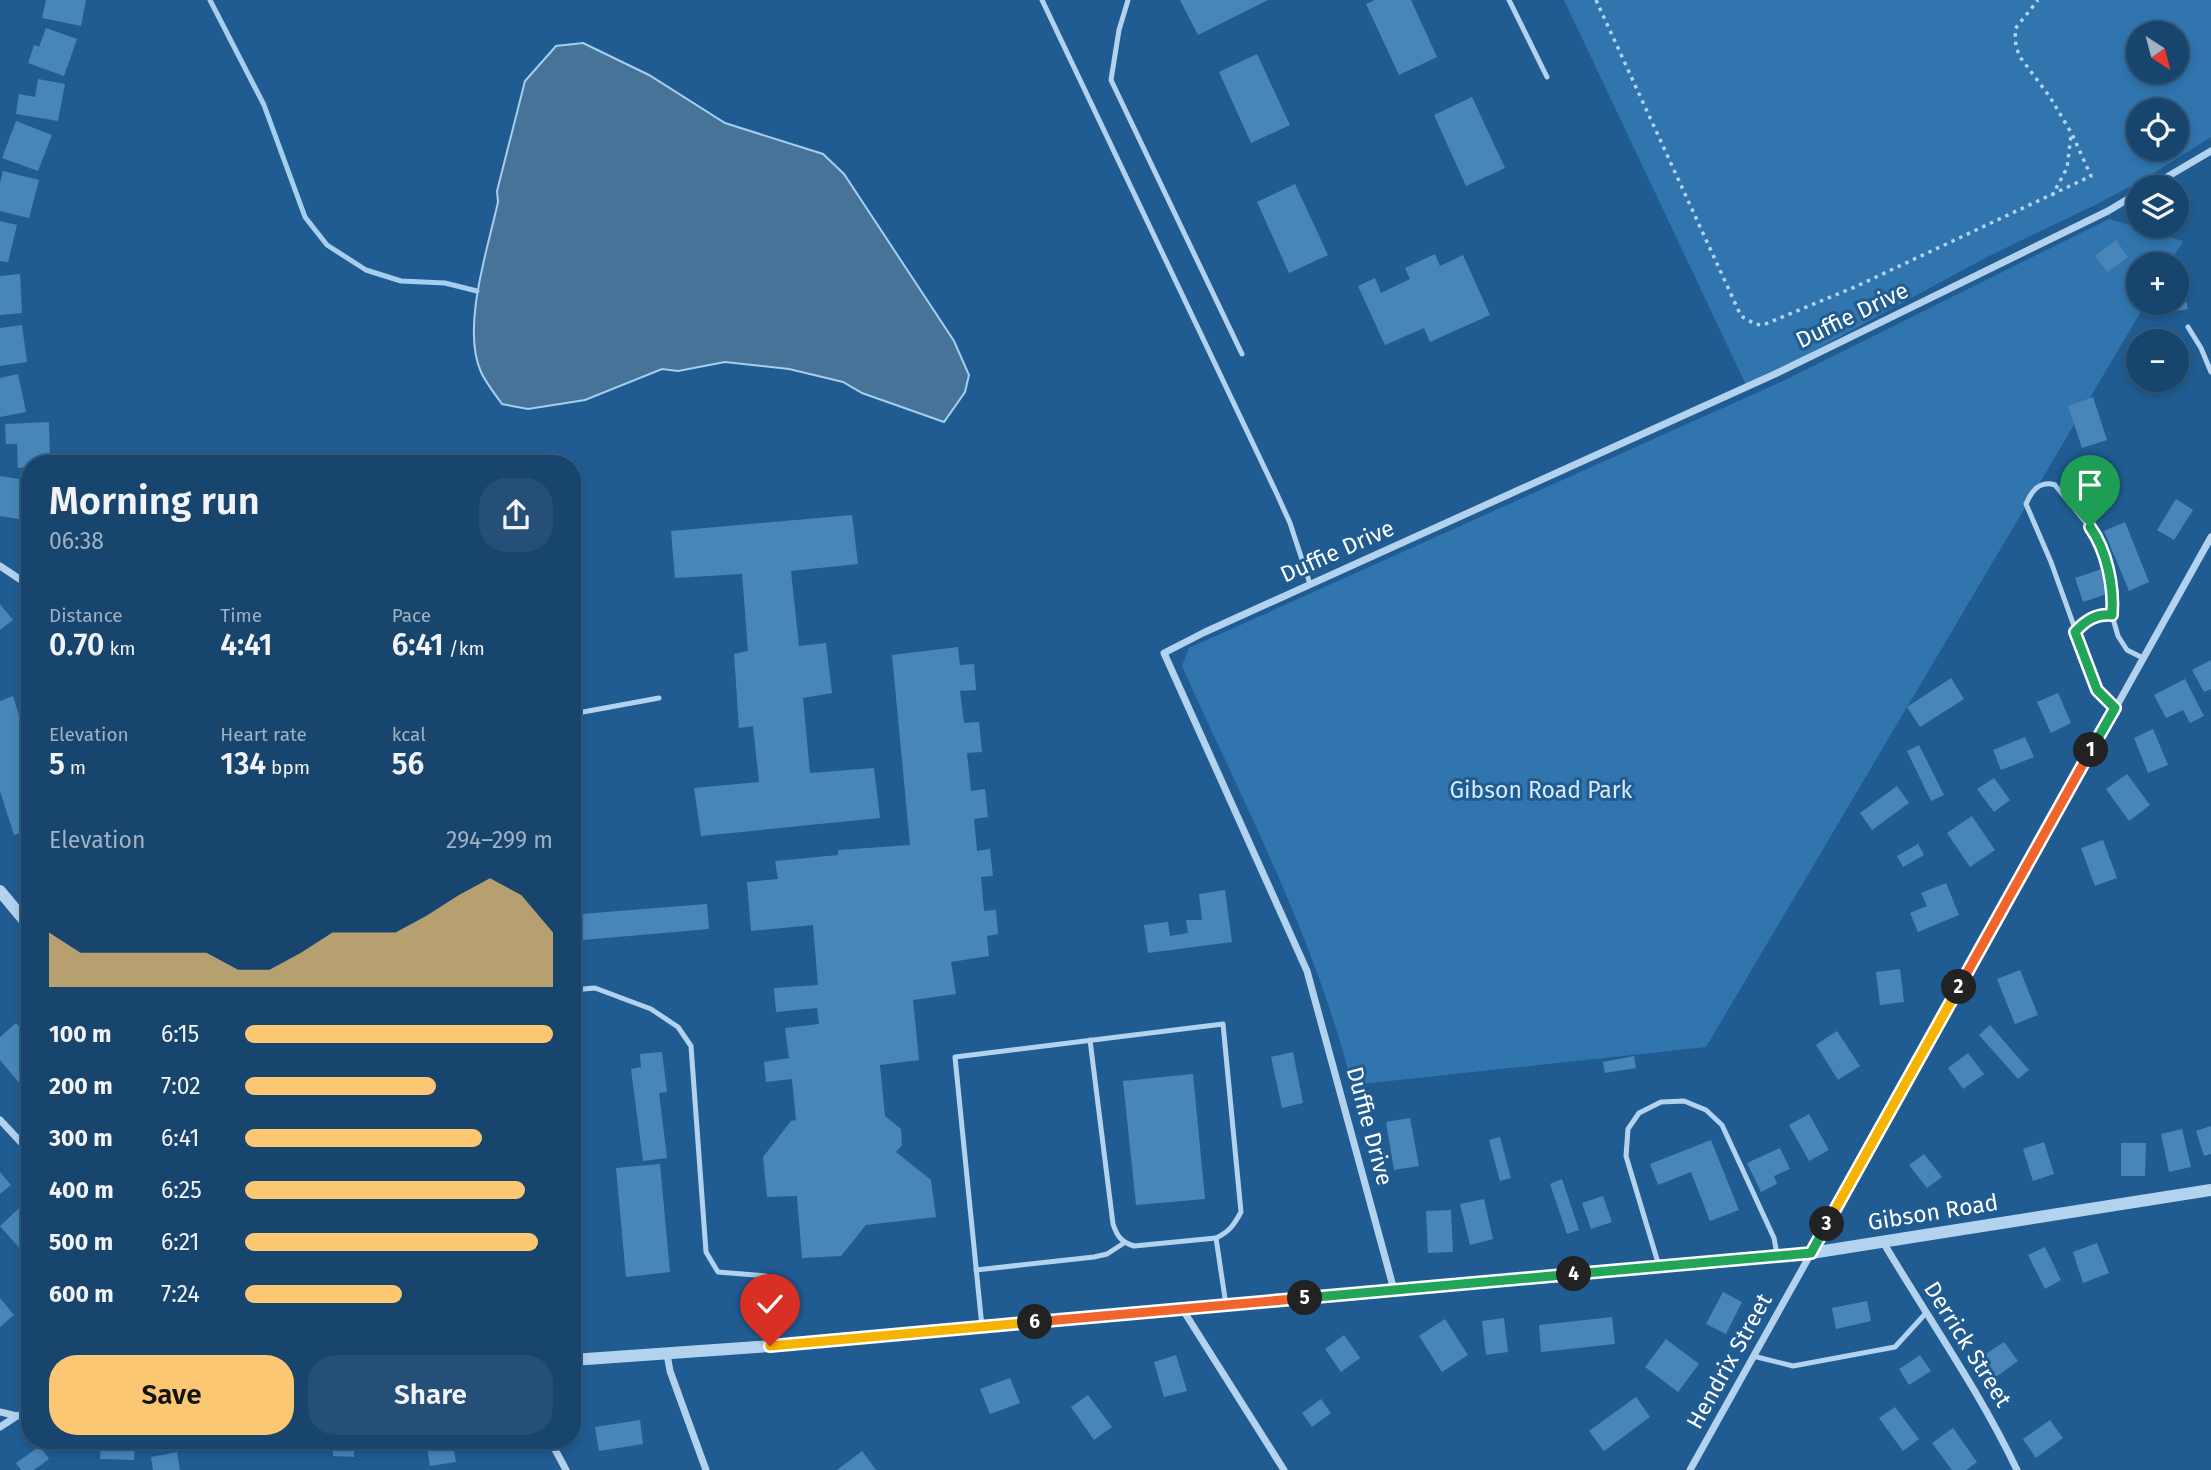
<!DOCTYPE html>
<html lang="en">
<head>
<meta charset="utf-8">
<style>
	body { margin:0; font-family:"Fira Sans",sans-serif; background:#254f76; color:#f1f3f6; height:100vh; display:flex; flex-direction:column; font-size:26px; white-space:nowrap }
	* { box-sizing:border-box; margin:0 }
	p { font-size:23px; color:#9fb1c2 }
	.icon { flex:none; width:38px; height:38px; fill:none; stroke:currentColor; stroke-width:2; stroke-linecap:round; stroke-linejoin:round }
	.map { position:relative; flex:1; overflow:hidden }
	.details { position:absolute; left:21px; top:455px; width:560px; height:994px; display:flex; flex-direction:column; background:#18456e; border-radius:28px; box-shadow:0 4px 10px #0003,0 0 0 2px #365d81 }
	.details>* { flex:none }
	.needle { width:46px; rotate:144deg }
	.tools { position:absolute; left:2126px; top:21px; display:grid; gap:14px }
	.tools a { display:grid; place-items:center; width:63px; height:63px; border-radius:50%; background:#18456e; box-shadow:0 4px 10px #0003,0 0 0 2px #365d81; font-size:35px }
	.pin { position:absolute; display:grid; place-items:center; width:60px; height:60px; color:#fff; margin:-72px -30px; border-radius:50% 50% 50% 0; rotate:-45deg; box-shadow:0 0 7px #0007 }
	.pin .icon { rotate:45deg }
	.km { position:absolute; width:35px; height:35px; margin:-18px; border-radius:50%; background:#222; color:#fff; font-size:19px; line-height:35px; text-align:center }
	.round { display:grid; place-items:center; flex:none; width:74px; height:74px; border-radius:28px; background:#254f76 }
	.headline { display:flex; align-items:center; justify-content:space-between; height:119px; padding:0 28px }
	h1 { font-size:38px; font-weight:600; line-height:52px }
	.figures { display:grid; grid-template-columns:repeat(3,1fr); gap:10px; height:119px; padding:7px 28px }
	.figures div { display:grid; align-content:center }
	.figures b { font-size:30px; font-weight:600 }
	.figures small { font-size:19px; font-weight:400 }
	.figures p { font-size:19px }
	.chart { height:196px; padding:14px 28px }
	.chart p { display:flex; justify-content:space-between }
	.chart svg { width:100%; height:126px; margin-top:7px; fill:#fbc772; opacity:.7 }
	.cta { display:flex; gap:14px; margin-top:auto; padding:14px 28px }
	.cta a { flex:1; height:80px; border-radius:28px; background:#fbc772; color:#111; font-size:28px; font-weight:600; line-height:80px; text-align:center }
	.cta a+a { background:#254f76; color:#f1f3f6 }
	ul { padding:0 28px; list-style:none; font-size:23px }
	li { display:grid; grid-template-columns:112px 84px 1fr; align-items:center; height:52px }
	li i { height:18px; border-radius:9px; background:#fbc772 }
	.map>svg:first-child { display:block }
</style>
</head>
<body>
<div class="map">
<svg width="2211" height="1470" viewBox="0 0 2211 1470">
	<rect width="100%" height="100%" fill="#205c92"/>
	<g fill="#3075ae" fill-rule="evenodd">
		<path d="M1564,0H2211V137L2146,178L2095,205L1987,257L1747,387ZM2138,33H2177V72H2138ZM2138,110H2177V149H2138Z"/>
		<path d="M2109,219L2183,241L2169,264H2138V303H2146L1706,1047L1352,1085C1316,940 1243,802 1182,666L1189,648L1785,380Z"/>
	</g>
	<path fill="#487398" stroke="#a5ceef" stroke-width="2" d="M583,43L649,75L725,123L823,154L844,174L954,341L969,375L965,392L944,422L862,393L843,382L789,369L725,362L678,371L662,369L585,400L528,409L502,404C495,394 486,383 481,372C461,328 488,248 498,202L497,191L525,81L556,46Z"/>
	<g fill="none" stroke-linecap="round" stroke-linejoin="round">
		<path stroke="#a5ceef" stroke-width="5" d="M210,0L264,105L305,217L327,245L366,270L401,281L445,283L477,291"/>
	</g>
	<g fill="#4886b9">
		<path d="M46,0H86L81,26L42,18Z"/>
		<path d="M1180,0H1268L1198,35Z"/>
		<path d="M1375,0H1411L1437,57L1399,75L1366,4Z"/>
		<path d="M46,28L77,39L64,76L28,63L34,45L39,47Z"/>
		<path d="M1257,54L1290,125L1251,143L1219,72Z"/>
		<path d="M38,79L65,84L58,121L16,114L19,94L35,97Z"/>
		<path d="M1472,97L1505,168L1466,186L1434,115Z"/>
		<path d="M16,121L52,135L38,171L2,158Z"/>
		<path d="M3,171L39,180L29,218L0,211V183Z"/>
		<path d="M1295,184L1328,255L1289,273L1257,202Z"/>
		<path d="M0,221L17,225L8,262L0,261Z"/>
		<path d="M2116,240L2128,257L2107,272L2095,256Z"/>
		<path d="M1435,254L1440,266L1463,255L1490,315L1430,342L1424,328L1385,345L1358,286L1375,278L1381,293L1410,279L1405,268Z"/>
		<path d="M2177,260L2188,309L2176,311L2174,303H2177Z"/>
		<path d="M20,274L22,313L0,315V276Z"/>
		<path d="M22,325L27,362L0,366V328Z"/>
		<path d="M18,374L26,412L0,417V378Z"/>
		<path d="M2093,397L2107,440L2082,448L2068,406Z"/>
		<path d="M49,422L50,464H30V467L18,468L17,444H6L5,424Z"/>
		<path d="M0,476L30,481V521L0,516Z"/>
		<path d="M2176,499L2193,510L2174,540L2157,530Z"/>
		<path d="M852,515L858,564L791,571L799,646L826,643L832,693L803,698L810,773L874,768L880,818L701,836L694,788L759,782L753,726L739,728L734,654L748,651L742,574L675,578L671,531Z"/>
		<path d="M2125,522L2149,582L2129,591L2104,531Z"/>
		<path d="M2102,569L2110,593L2083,602L2075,578Z"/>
		<path d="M0,604L13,620L0,630Z"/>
		<path d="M958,647L960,665L974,664L976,690L960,691L964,723L979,722L982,752L967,753L971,791L985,789L988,817L974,819L977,851L990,849L993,876L981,877L984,911L996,910L998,934L987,936L989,956L951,962L956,994L913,1000L919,1060L880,1065L885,1116L901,1129L902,1145L896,1152L931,1180L936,1217L866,1225L841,1256L802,1258L797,1196L767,1197L763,1157L791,1121L796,1120L792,1079L766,1082L764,1062L789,1058L785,1028L819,1024L817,1008L776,1012L774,988L818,985L813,925L751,931L747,882L778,879L775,861L838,855V850L910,845L892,655Z"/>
		<path d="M2211,660V689L2204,692L2192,670Z"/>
		<path d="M1951,678L1964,699L1920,727L1907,707Z"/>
		<path d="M2185,679L2204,716L2190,723L2183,710L2166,718L2154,695Z"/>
		<path d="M2058,693L2071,723L2051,733L2037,702Z"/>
		<path d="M13,696L30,750V830L14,835L0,791V701Z"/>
		<path d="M2153,729L2168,765L2148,773L2134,738Z"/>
		<path d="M2025,737L2034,757L2001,770L1993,750Z"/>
		<path d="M1919,745L1944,795L1931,801L1907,751Z"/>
		<path d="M2127,774L2150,805L2129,821L2106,789Z"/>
		<path d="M1994,778L2010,800L1994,812L1977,789Z"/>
		<path d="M1897,786L1909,803L1872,830L1860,813Z"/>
		<path d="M1972,816L1995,850L1970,867L1947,833Z"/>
		<path d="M2103,840L2117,878L2095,886L2081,848Z"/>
		<path d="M1918,844L1924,855L1903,867L1897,856Z"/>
		<path d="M1946,883L1959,915L1918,932L1910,913L1927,906L1921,893Z"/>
		<path d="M1225,890L1232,942L1148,953L1144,925L1168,922L1170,936L1188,933L1186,920H1202L1199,894Z"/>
		<path d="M707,904L709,929L583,940L581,914Z"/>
		<path d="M1900,969L1904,1002L1880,1005L1876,972Z"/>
		<path d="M2020,970L2038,1015L2015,1024L1997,979Z"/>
		<path d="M16,1023L30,1040V1075L20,1084L0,1060V1037Z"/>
		<path d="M1990,1025L2029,1070L2018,1079L1979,1035Z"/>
		<path d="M1837,1031L1860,1066L1838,1080L1816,1045Z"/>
		<path d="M662,1052L667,1092L659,1093L667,1158L643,1161L631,1069L641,1067L640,1054Z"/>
		<path d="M1293,1052L1303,1103L1282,1108L1271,1057Z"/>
		<path d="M1968,1053L1984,1074L1963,1089L1948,1068Z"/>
		<path d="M1634,1056L1636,1068L1605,1073L1603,1062Z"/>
		<path d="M1193,1074L1205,1199L1136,1205L1123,1081Z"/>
		<path d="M1809,1114L1829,1150L1809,1161L1789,1125Z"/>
		<path d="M1410,1118L1419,1166L1394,1170L1386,1122Z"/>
		<path d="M2211,1126V1154L2204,1156L2196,1131Z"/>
		<path d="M2182,1129L2191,1167L2169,1172L2161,1134Z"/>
		<path d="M1500,1137L1511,1178L1500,1181L1489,1140Z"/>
		<path d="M1711,1140L1739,1210L1710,1221L1691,1172L1658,1185L1650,1164Z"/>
		<path d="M2044,1142L2054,1174L2033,1181L2023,1149Z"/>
		<path d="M2121,1143H2146L2145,1176H2121Z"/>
		<path d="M1780,1148L1790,1169L1774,1176L1777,1184L1761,1192L1747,1163Z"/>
		<path d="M1924,1154L1942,1177L1927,1188L1909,1165Z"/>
		<path d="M660,1164L670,1272L626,1277L616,1168Z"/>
		<path d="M0,1172L11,1185L0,1194Z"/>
		<path d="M1562,1179L1579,1230L1567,1234L1550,1184Z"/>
		<path d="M1603,1196L1612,1222L1591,1229L1582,1203Z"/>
		<path d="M1484,1199L1493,1239L1470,1245L1460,1204Z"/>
		<path d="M28,1200L30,1201V1260L0,1226Z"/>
		<path d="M1451,1210L1453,1252L1428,1253L1426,1211Z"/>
		<path d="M2097,1243L2109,1273L2083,1283L2073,1252Z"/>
		<path d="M2045,1247L2061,1280L2045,1289L2028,1255Z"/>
		<path d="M1723,1292L1742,1302L1726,1334L1706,1324Z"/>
		<path d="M0,1298L14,1315L0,1327Z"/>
		<path d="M1867,1301L1871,1321L1836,1329L1832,1308Z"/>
		<path d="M1612,1317L1615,1344L1541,1352L1539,1325Z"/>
		<path d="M1504,1318L1508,1352L1486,1355L1482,1321Z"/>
		<path d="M1445,1319L1468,1355L1442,1372L1419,1336Z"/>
		<path d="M1344,1335L1360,1358L1341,1372L1325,1349Z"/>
		<path d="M1666,1339L1699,1364L1678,1392L1645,1367Z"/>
		<path d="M2004,1342L2018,1361L1993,1379L1978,1359Z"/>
		<path d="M1176,1355L1187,1391L1164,1397L1154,1362Z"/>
		<path d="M1920,1355L1931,1371L1909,1385L1899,1369Z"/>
		<path d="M1010,1378L1020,1403L990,1414L980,1389Z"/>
		<path d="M1088,1395L1112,1427L1094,1440L1071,1407Z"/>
		<path d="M1636,1397L1650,1417L1604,1451L1589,1431Z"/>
		<path d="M1321,1399L1331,1413L1312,1427L1302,1413Z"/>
		<path d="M1895,1407L1919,1439L1903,1451L1879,1418Z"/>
		<path d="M640,1420L643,1444L599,1451L595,1427Z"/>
		<path d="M2050,1420L2063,1438L2036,1458L2023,1439Z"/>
		<path d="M1953,1428L1977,1462L1966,1470H1952L1932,1443Z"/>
		<path d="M101,1440H135L134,1460L100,1459Z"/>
		<path d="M333,1440H354V1457L333,1456Z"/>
		<path d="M426,1440H452L456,1462L430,1466Z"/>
		<path d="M40,1446L49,1459L34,1470H21L16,1463Z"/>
		<path d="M862,1451L876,1470H837Z"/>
		<path d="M177,1452L180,1470H153L151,1457Z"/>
	</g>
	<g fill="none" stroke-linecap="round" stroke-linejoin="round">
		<g stroke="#b2d2ee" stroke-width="3.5" stroke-dasharray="3.5 5" stroke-linecap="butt">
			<path d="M1596,0L1741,316L1755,324L1763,325L1857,286L2091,176L2072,134L2050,97L2020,57L2016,47L2015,29L2038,0"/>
			<path d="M2052,196L2067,168L2071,135"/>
		</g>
		<g stroke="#b2d2ee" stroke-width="5">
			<path d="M1042,0L1276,492L1290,523L1310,584"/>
			<path d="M1128,0L1119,30L1111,80L1242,354"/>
			<path d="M1509,0L1547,77"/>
			<path d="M2188,327L2201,348L2211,372"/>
			<path d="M2075,632C2086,621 2096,613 2112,615"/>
			<path d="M2115,708L2097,690L2051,562L2026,504C2031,492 2039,480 2055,485L2096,535L2113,595L2112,615L2118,636L2127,650L2143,658"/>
			<path d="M572,714L659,698"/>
			<path d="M572,990L595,988L651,1009L678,1027L691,1046L706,1252L718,1272L766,1276L770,1346"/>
			<path d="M1090,1040L1113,1224C1117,1236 1121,1242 1134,1246L1216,1238"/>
			<path d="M1659,1266L1626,1156L1628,1129L1639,1113L1661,1102L1684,1101L1706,1110L1722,1125L1774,1238L1777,1254"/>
			<path d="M976,1270L1094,1257L1107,1254L1124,1243"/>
			<path d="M982,1327L955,1057L1223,1024L1241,1212C1234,1225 1229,1232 1216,1238L1226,1305"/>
			<path d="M1753,1356L1793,1366L1895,1347L1926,1313"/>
		</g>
		<g stroke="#b2d2ee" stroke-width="7">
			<path d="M2150,187L2211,151"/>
			<path d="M0,566L30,586"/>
			<path d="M0,1120L30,1152"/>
			<path d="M1883,1242C1928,1318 1979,1390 2017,1470"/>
			<path d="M1394,1290L1307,971L1164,653L1205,632L1775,374L2108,211L2138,193"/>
			<path d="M1183,1310L1284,1470"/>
			<path d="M667,1354L670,1371L706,1470"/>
			<path d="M0,1412L17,1416L30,1411"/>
			<path d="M0,1427L17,1416"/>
			<path d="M550,1440L566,1470"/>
			<path d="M1690,1470L2211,537"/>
		</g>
		<g stroke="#b2d2ee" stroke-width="12">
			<path d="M0,891L30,927"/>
			<path d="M572,1360L770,1346L1811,1253L2211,1190"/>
		</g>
	</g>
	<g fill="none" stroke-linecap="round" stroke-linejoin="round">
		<g stroke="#fff" stroke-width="14">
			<path id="split-1" d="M2090,527C2107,551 2114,586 2112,615C2096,613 2085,621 2075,632L2097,690L2115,708L2091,750"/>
		</g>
		<g stroke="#fff" stroke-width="14">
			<path id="split-2" d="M1959,987L2091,750"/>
		</g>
		<g stroke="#fff" stroke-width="14">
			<path id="split-3" d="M1827,1224L1959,987"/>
		</g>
		<g stroke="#fff" stroke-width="14">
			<path id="split-4" d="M1574,1274L1811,1253L1827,1224"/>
		</g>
		<g stroke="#fff" stroke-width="14">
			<path id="split-5" d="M1305,1298L1574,1274"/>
		</g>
		<g stroke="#fff" stroke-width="14">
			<path id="split-6" d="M1035,1322L1305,1298"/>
		</g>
		<g stroke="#fff" stroke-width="14">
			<path id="split-7" d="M770,1346L1035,1322"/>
		</g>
		<use href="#split-1" stroke="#22a559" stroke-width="9"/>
		<use href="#split-2" stroke="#f0652b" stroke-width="9"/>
		<use href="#split-3" stroke="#f5b400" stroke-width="9"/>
		<use href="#split-4" stroke="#22a559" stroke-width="9"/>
		<use href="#split-5" stroke="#22a559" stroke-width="9"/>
		<use href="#split-6" stroke="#f0652b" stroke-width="9"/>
		<use href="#split-7" stroke="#f5b400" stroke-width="9"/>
	</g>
	<g text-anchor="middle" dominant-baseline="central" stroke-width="6" stroke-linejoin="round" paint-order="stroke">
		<g font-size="23" fill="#fff" stroke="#205c92">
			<text transform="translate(1852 315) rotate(-26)">Duffie Drive</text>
			<text transform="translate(1337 551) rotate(-24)">Duffie Drive</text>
			<text transform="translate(1370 1126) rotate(75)">Duffie Drive</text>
			<text transform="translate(1933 1212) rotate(-9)">Gibson Road</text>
			<text transform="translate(1968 1344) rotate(58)">Derrick Street</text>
			<text transform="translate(1729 1361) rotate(-61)">Hendrix Street</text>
		</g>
		<g font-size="23" fill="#d7eafa" stroke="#205c92">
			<text x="1541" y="790">Gibson Road Park</text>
		</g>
	</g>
</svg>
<div class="tools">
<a><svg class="needle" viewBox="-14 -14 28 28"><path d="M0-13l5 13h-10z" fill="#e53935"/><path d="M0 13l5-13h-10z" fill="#9fb1c2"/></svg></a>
<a><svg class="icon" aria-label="locate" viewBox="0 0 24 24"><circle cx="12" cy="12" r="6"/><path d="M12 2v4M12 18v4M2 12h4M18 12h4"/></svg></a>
<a><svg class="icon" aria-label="layers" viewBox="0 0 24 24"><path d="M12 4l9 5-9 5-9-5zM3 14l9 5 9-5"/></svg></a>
<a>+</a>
<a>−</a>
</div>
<div class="pin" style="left:2090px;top:527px;background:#1e9e55"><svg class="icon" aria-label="arrive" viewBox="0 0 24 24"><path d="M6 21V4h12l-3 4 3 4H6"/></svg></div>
<div class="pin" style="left:770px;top:1346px;background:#d93025"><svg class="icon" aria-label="check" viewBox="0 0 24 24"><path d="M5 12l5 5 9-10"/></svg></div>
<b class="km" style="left:2091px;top:750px">1</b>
<b class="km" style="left:1959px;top:987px">2</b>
<b class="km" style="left:1827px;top:1224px">3</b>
<b class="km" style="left:1574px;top:1274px">4</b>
<b class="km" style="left:1305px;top:1298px">5</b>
<b class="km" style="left:1035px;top:1322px">6</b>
<section class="details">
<div class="headline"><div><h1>Morning run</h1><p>06:38</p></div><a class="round"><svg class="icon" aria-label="share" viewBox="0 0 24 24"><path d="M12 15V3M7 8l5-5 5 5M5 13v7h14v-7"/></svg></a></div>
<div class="figures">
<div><p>Distance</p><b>0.70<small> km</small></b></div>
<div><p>Time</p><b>4:41</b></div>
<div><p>Pace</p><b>6:41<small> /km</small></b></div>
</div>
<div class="figures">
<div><p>Elevation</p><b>5<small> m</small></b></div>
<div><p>Heart rate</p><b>134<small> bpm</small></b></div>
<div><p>kcal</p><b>56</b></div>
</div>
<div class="chart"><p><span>Elevation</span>294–299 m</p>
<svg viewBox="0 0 160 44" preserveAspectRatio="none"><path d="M0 44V25L10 32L20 32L30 32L40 32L50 32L60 38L70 38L80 32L90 25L100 25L110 25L120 19L130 12L140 6L150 12L160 25V44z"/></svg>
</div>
<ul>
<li><b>100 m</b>6:15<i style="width:100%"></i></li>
<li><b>200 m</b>7:02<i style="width:62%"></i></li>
<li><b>300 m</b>6:41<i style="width:77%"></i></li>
<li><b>400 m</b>6:25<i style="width:91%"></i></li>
<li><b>500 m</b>6:21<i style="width:95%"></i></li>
<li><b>600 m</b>7:24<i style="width:51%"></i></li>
</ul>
<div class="cta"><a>Save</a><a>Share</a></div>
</section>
</div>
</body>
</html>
